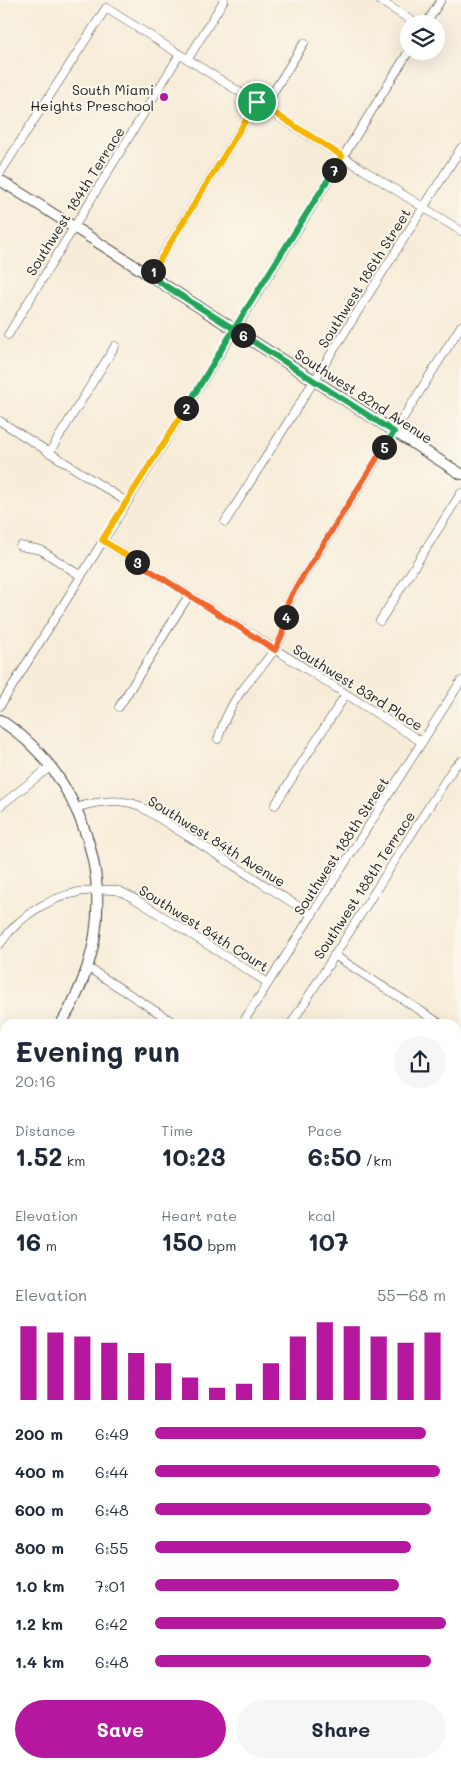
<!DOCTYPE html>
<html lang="en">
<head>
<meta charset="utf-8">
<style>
	body { margin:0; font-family:Mali,sans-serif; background:#f6f6f7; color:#1f2937; height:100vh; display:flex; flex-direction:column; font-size:19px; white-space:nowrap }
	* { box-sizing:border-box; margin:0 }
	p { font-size:16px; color:#747a83 }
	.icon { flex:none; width:28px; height:28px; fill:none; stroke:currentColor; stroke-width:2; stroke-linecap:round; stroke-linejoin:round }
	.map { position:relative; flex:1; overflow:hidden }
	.panel { position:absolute; left:0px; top:1019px; width:461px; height:749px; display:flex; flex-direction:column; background:#fff; border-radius:15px 15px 0 0; box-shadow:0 5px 20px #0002 }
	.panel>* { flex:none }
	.fabs { position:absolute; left:400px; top:15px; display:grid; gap:10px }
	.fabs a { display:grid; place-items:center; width:45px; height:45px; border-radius:50%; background:#fff; box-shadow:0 5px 20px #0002; font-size:25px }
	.pin { position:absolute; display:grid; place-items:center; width:42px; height:42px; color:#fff; margin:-21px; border:2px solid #fff; border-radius:50%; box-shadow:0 1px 5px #0007 }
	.km { position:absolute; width:25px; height:25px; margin:-12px; border-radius:50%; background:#222; color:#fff; font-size:14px; line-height:25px; text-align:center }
	.round { display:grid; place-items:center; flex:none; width:52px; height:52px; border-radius:26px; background:#f6f6f7 }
	.headline { display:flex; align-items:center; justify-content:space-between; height:85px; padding:0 15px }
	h1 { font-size:28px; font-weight:700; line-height:38px }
	.stats { display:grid; grid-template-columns:repeat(3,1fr); gap:8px; height:85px; padding:5px 15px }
	.stats div { display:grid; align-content:center }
	.stats b { font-size:25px; font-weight:700 }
	.stats small { font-size:14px; font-weight:400 }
	.stats p { font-size:14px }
	.chart { height:140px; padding:10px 15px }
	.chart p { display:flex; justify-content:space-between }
	.chart svg { width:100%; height:90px; margin-top:5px; stroke:#b5179e; stroke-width:6 }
	.primary-button { display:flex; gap:10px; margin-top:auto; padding:10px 15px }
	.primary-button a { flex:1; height:58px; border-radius:30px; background:#b5179e; color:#fff; font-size:20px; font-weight:700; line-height:58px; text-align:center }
	.primary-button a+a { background:#f6f6f7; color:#1f2937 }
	ul { padding:0 15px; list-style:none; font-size:16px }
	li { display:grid; grid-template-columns:80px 60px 1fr; align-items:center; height:38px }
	li i { height:12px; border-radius:6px; background:#b5179e }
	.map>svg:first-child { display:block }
</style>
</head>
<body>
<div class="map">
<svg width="461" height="1767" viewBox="0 0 461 1767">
	<defs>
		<pattern id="grass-dots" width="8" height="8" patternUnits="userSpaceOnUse" patternTransform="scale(1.25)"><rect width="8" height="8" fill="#bccb6d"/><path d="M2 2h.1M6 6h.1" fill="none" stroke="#a1ae5e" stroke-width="1.8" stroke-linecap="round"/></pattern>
	</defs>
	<rect width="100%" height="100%" fill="#fbf7ec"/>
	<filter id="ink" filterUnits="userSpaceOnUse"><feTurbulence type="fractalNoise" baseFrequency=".02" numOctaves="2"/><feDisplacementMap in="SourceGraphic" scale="10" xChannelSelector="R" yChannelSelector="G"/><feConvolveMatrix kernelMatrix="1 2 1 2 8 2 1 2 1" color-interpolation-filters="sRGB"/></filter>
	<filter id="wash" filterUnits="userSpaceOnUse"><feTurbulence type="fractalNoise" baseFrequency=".0096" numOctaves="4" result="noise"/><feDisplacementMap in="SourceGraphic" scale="20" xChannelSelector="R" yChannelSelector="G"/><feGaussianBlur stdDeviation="1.12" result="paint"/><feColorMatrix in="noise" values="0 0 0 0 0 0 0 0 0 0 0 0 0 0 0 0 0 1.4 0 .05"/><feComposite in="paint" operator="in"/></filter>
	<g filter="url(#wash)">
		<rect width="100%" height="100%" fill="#f7ecd8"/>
		<path fill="url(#grass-dots)" stroke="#6c7444" d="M0,1366L5,1367V1445L0,1453Z"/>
		<path fill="#6eafe2" stroke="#45667f" d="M314,1762L392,1763L399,1767H311Z"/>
	</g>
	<g filter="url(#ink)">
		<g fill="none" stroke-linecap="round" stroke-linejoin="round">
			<g stroke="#3d3b38" stroke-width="9">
				<g id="minor">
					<path d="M379,0L417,24"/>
					<path d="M426,24L441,0"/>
					<path d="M188,59L224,0"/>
					<path d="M264,107L304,43"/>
					<path d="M0,173L106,8L461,231"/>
					<path d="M150,275L257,102"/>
					<path d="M8,335L180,54"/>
					<path d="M0,421L127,502"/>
					<path d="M49,453L115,346"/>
					<path d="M225,522L461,148"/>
					<path d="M102,540L422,742"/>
					<path d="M20,546L41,550L81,576"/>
					<path d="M380,621L461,493"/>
					<path d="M0,706L409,51"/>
					<path d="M119,707L189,595"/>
					<path d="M218,739C224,720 231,703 244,688C256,672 269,660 279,642C287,627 284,610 292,594L461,326"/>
					<path d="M275,805L346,694"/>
					<path d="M0,806L50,767"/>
					<path d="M76,808C97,801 119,798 140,806L312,915"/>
					<path d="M0,944C21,913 57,892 95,890C103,890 111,889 119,891C127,894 133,898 140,902L268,983"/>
					<path d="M334,955L441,1024"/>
					<path d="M87,967L176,1024"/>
					<path d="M242,1024L461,681"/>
					<path d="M291,1024L454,767L461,761"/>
					<path d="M456,1121L461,1113"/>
					<path d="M0,1289L5,1281"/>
					<path d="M456,1346L461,1349"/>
					<path d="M0,1358L5,1359"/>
					<path d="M456,1577L461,1570"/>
					<path d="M0,1659L5,1658"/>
					<path d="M456,1723L461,1716"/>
					<path d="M456,1732L461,1735"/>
					<path d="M0,1749L6,1767"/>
					<path d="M92,1762L93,1767"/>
					<path d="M234,1762L241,1767"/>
				</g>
			</g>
			<g stroke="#3d3b38" stroke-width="12">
				<g id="tertiary">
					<path d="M0,180L461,474"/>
					<path d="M0,720C70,765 107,854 95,935C90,967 78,996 61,1024"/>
					<path d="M0,1121L5,1113"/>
					<path d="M0,1144L5,1147"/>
					<path d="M456,1433L461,1436"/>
				</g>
			</g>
			<use href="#minor" stroke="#fff" stroke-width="8"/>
			<use href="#tertiary" stroke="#fff" stroke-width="10"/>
		</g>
	</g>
	<g fill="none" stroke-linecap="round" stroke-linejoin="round" filter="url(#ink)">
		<g stroke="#fff" stroke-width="10">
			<path id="split-1" d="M153,271L257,102"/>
		</g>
		<g stroke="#fff" stroke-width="10">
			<path id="split-2" d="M153,271L150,276L234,329L186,408"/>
		</g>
		<g stroke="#fff" stroke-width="10">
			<path id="split-3" d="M137,562L102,540L186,408"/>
		</g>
		<g stroke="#fff" stroke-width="10">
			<path id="split-4" d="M137,562L275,650L282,635L286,617"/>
		</g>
		<g stroke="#fff" stroke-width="10">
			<path id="split-5" d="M286,617L287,605L292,594L384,447"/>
		</g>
		<g stroke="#fff" stroke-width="10">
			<path id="split-6" d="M243,335L394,432L384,447"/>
		</g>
		<g stroke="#fff" stroke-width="10">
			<path id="split-7" d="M243,335L234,329L334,170"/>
		</g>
		<g stroke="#fff" stroke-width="10">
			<path id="split-8" d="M257,102L342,156L334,170"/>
		</g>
		<use href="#split-1" stroke="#f5b400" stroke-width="6"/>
		<use href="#split-2" stroke="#22a559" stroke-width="6"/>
		<use href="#split-3" stroke="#f5b400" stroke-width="6"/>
		<use href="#split-4" stroke="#f0652b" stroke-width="6"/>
		<use href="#split-5" stroke="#f0652b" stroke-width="6"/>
		<use href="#split-6" stroke="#22a559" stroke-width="6"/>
		<use href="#split-7" stroke="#22a559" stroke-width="6"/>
		<use href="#split-8" stroke="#f5b400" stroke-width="6"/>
	</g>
	<circle fill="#b5179e" stroke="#fbf7ec" stroke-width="2" cx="164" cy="97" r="5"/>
	<g text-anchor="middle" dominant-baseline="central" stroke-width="4" stroke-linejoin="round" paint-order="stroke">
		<g font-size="14" fill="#1c1c1c" stroke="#fbf7ec" text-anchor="end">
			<text x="154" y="89">South Miami<tspan x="154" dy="16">Heights Preschool</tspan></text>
		</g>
		<g font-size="14" fill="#1c1c1c" stroke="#fbf7ec">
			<text transform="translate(75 201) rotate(-58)">Southwest 184th Terrace</text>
			<text transform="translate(364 278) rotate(-58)">Southwest 186th Street</text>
			<text transform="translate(364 396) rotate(33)">Southwest 82nd Avenue</text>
			<text transform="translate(358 687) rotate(32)">Southwest 83rd Place</text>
			<text transform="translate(217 841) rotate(32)">Southwest 84th Avenue</text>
			<text transform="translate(341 846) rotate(-57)">Southwest 188th Street</text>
			<text transform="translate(364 885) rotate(-57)">Southwest 188th Terrace</text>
			<text transform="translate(204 928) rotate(32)">Southwest 84th Court</text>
		</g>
	</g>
</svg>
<div class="fabs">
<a><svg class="icon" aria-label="layers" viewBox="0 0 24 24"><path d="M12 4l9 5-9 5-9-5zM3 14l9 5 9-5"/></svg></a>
</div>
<div class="pin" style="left:257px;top:102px;background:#1e9e55"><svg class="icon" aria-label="arrive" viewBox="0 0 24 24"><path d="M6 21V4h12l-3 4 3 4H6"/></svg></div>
<b class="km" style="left:153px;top:271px">1</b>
<b class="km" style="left:186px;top:408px">2</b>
<b class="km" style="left:137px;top:562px">3</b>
<b class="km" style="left:286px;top:617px">4</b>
<b class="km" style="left:384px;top:447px">5</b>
<b class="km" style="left:243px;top:335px">6</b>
<b class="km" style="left:334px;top:170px">7</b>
<section class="panel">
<div class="headline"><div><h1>Evening run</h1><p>20:16</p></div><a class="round"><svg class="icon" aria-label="share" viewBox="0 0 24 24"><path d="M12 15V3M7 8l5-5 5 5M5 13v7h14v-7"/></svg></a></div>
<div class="stats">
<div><p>Distance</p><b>1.52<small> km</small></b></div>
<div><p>Time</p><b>10:23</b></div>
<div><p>Pace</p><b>6:50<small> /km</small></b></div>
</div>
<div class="stats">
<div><p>Elevation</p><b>16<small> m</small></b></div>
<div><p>Heart rate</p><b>150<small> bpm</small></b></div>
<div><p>kcal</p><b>107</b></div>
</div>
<div class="chart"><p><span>Elevation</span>55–68 m</p>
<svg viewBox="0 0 160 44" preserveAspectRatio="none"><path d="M5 44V8M15 44V11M25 44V13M35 44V16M45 44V21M55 44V26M65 44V33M75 44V38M85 44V36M95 44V26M105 44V13M115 44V6M125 44V8M135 44V13M145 44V16M155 44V11"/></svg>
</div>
<ul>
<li><b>200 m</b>6:49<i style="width:93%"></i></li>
<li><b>400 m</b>6:44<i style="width:98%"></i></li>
<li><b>600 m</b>6:48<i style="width:95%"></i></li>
<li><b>800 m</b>6:55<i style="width:88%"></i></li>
<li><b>1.0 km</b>7:01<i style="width:84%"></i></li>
<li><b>1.2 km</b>6:42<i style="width:100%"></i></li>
<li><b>1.4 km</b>6:48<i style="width:95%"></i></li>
</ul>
<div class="primary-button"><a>Save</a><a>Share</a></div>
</section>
</div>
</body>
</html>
